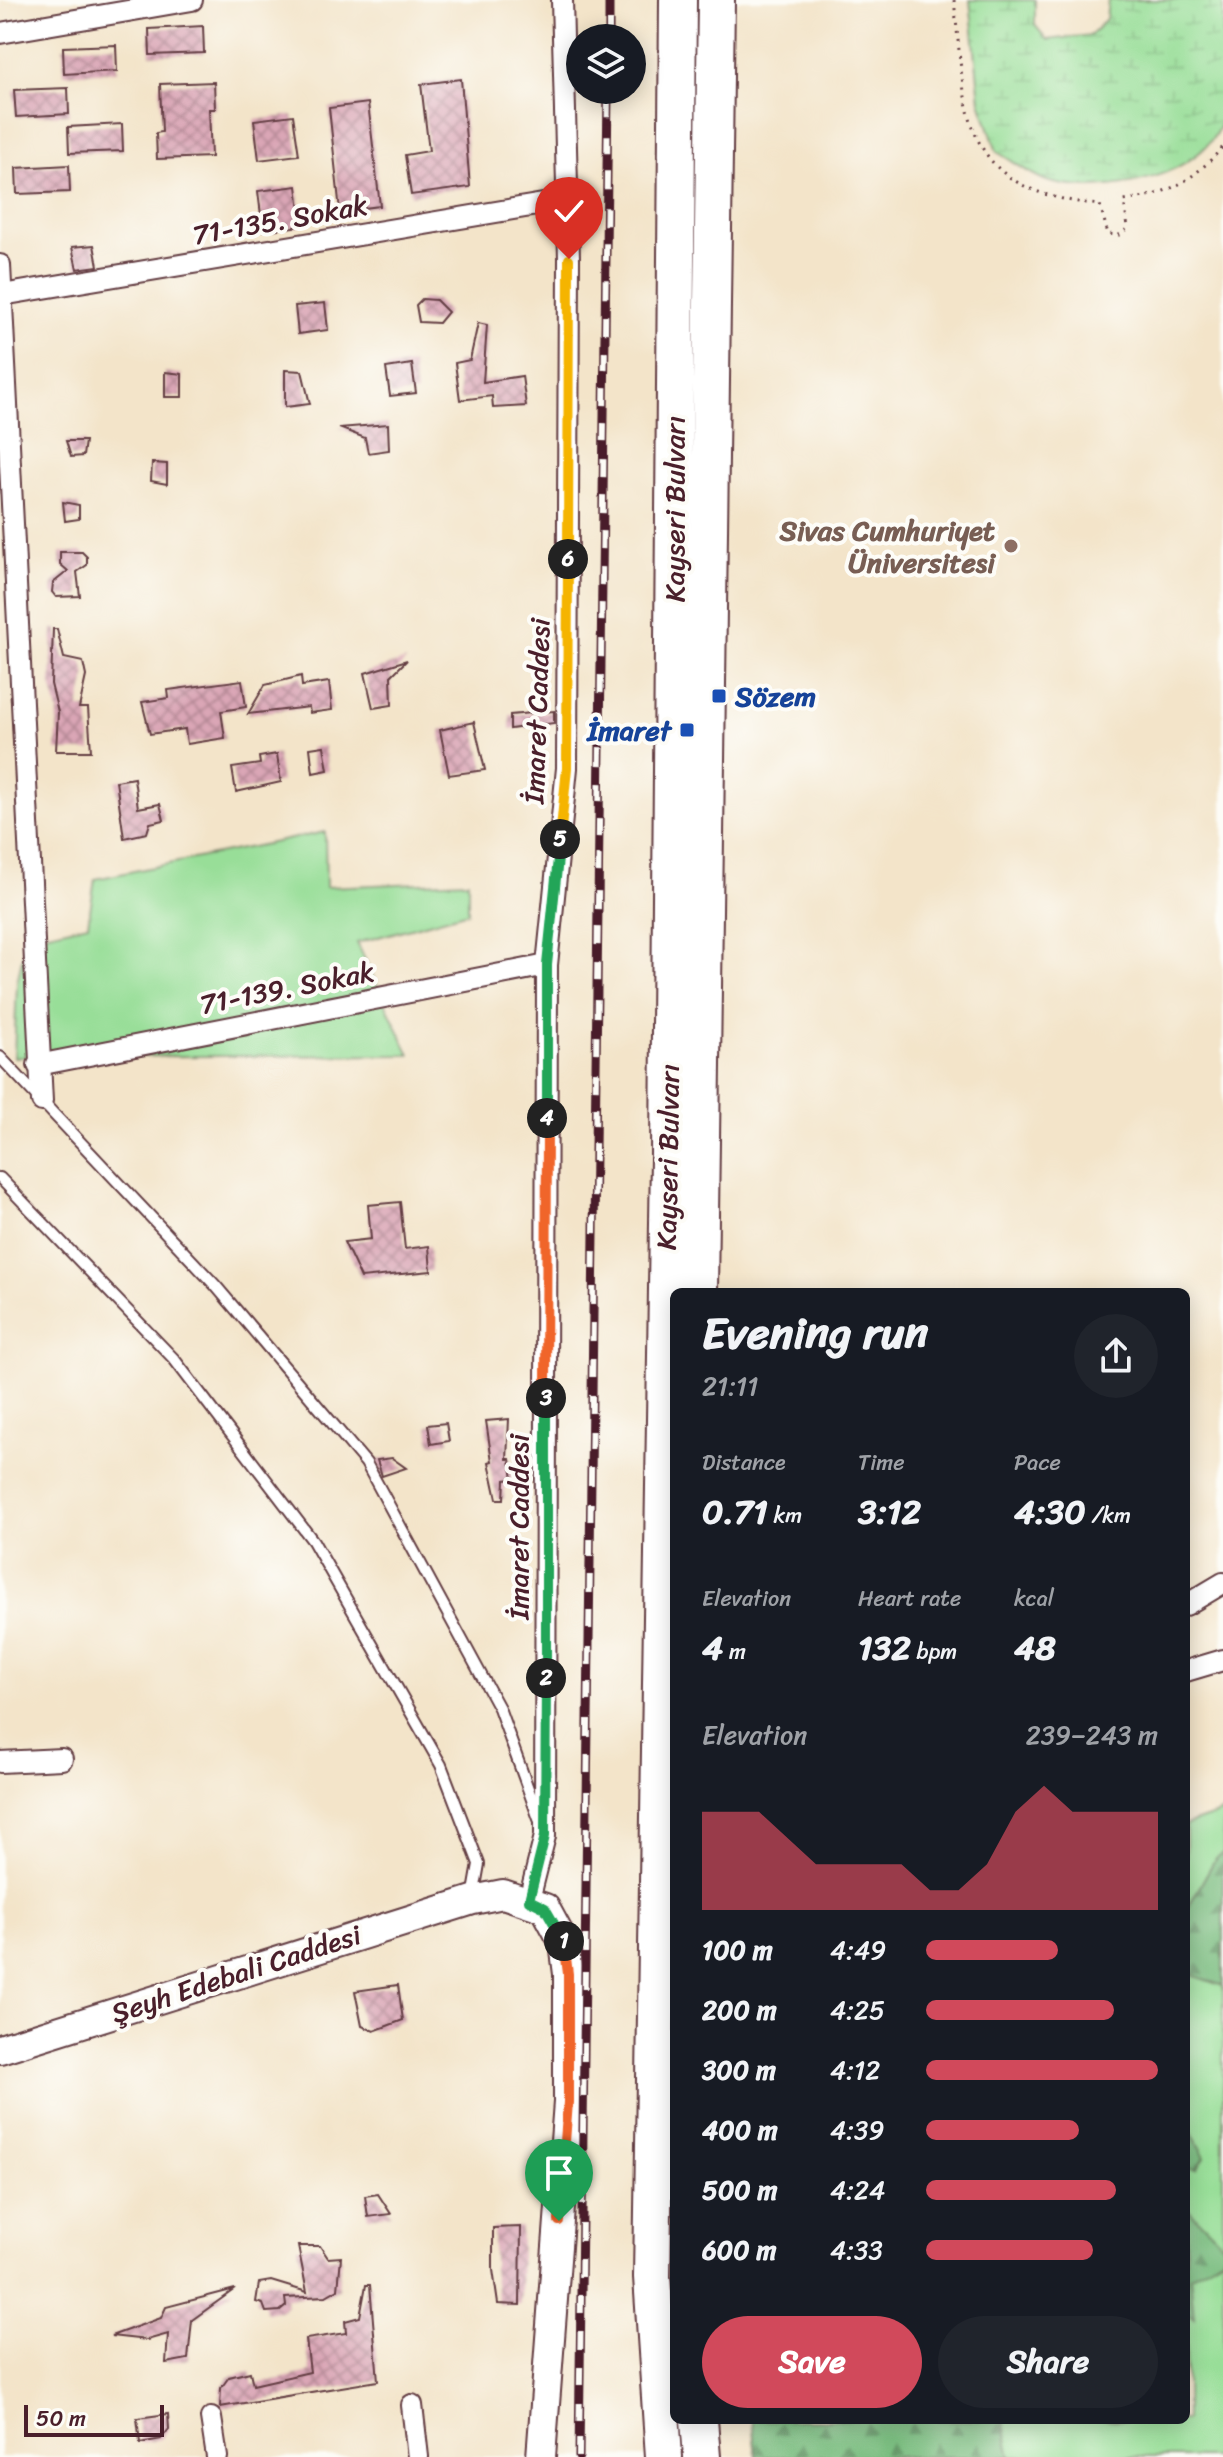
<!DOCTYPE html>
<html lang="en">
<head>
<meta charset="utf-8">
<style>
	body { margin:0; font-family:Sriracha,sans-serif; background:#20242c; color:#f1f3f6; height:100vh; display:flex; flex-direction:column; font-size:30px; white-space:nowrap }
	* { box-sizing:border-box; margin:0 }
	p { font-size:26px; color:#9ea1a6 }
	.icon { flex:none; width:44px; height:44px; fill:none; stroke:currentColor; stroke-width:2; stroke-linecap:round; stroke-linejoin:round }
	.map { position:relative; flex:1; overflow:hidden }
	.drawer { position:absolute; left:670px; top:1288px; width:520px; height:1136px; display:flex; flex-direction:column; background:#171b24; border-radius:12px; box-shadow:0 4px 20px #0003 }
	.drawer>* { flex:none }
	.buttons { position:absolute; left:566px; top:24px; display:grid; gap:16px }
	.buttons a { display:grid; place-items:center; width:80px; height:80px; border-radius:50%; background:#171b24; box-shadow:0 4px 20px #0003; font-size:40px }
	.scale { position:absolute; left:24px; bottom:20px; width:140px; box-sizing:border-box; padding-left:8px; border:4px solid #4a1f2b; border-top:0; font-size:22px; line-height:28px; white-space:nowrap; color:#4a1f2b; -webkit-text-stroke:6px #fdfcf7; paint-order:stroke }
	.pin { position:absolute; display:grid; place-items:center; width:68px; height:68px; color:#fff; margin:-82px -34px; border-radius:50% 50% 50% 0; rotate:-45deg; box-shadow:0 0 8px #0007 }
	.pin .icon { rotate:45deg }
	.km { position:absolute; width:40px; height:40px; margin:-20px; border-radius:50%; background:#222; color:#fff; font-size:22px; line-height:40px; text-align:center }
	.round { display:grid; place-items:center; flex:none; width:84px; height:84px; border-radius:42px; background:#20242c }
	.summary { display:flex; align-items:center; justify-content:space-between; height:136px; padding:0 32px }
	h1 { font-size:44px; font-weight:700; line-height:60px }
	.stats { display:grid; grid-template-columns:repeat(3,1fr); gap:12px; height:136px; padding:8px 32px }
	.stats div { display:grid; align-content:center }
	.stats b { font-size:34px; font-weight:700 }
	.stats small { font-size:22px; font-weight:400 }
	.stats p { font-size:22px }
	.chart { height:224px; padding:16px 32px }
	.chart p { display:flex; justify-content:space-between }
	.chart svg { width:100%; height:144px; margin-top:8px; fill:#d1495b; opacity:.7 }
	.cta { display:flex; gap:16px; margin-top:auto; padding:16px 32px }
	.cta a { flex:1; height:92px; border-radius:48px; background:#d1495b; color:#fff; font-size:32px; font-weight:700; line-height:92px; text-align:center }
	.cta a+a { background:#20242c; color:#f1f3f6 }
	ul { padding:0 32px; list-style:none; font-size:26px }
	li { display:grid; grid-template-columns:128px 96px 1fr; align-items:center; height:60px }
	li i { height:20px; border-radius:10px; background:#d1495b }
	.map>svg:first-child { display:block }
</style>
</head>
<body>
<div class="map">
<svg width="1223" height="2457" viewBox="0 0 1223 2457">
	<defs>
		<pattern id="forest-firs" width="22" height="20" patternUnits="userSpaceOnUse" patternTransform="scale(2)"><rect width="22" height="20" fill="#7abd80"/><path d="M5 1l3.5 6h-7zM16 11l3.5 6h-7z" fill="#669969"/></pattern>
		<pattern id="wetland-marsh" width="20" height="14" patternUnits="userSpaceOnUse" patternTransform="scale(2)"><rect width="20" height="14" fill="#98de98"/><path d="M1 5h8M5 5V1M11 12h8M15 12V8" fill="none" stroke="#84be83"/></pattern>
		<pattern id="building-cross-hatch" width="8" height="8" patternUnits="userSpaceOnUse" patternTransform="scale(2)"><rect width="8" height="8" fill="#daa6b6"/><path d="M0 0l8 8M0 8l8-8" fill="none" stroke="#b38794"/></pattern>
	</defs>
	<rect width="100%" height="100%" fill="#fdfcf7"/>
	<filter id="ink" filterUnits="userSpaceOnUse"><feTurbulence type="fractalNoise" baseFrequency=".0125" numOctaves="2"/><feDisplacementMap in="SourceGraphic" scale="16" xChannelSelector="R" yChannelSelector="G"/><feConvolveMatrix kernelMatrix="1 2 1 2 8 2 1 2 1" color-interpolation-filters="sRGB"/></filter>
	<filter id="wash" filterUnits="userSpaceOnUse"><feTurbulence type="fractalNoise" baseFrequency=".006" numOctaves="4" result="noise"/><feDisplacementMap in="SourceGraphic" scale="32" xChannelSelector="R" yChannelSelector="G"/><feGaussianBlur stdDeviation="1.8" result="paint"/><feColorMatrix in="noise" values="0 0 0 0 0 0 0 0 0 0 0 0 0 0 0 0 0 1.4 0 .05"/><feComposite in="paint" operator="in"/></filter>
	<g filter="url(#wash)">
		<rect width="100%" height="100%" fill="#f3e4c9"/>
		<g fill="#98de98" stroke="#717e62" stroke-width="2">
			<path d="M325,832L326,887L468,881V912L357,943L410,1055L14,1057L17,983L26,938L88,924L95,879Z"/>
			<path d="M1223,1812V2457H1011L1003,2420H1186V1825Z"/>
		</g>
		<g fill="url(#forest-firs)" stroke="#626e56" stroke-width="2">
			<path d="M1223,1853V1986L1186,1973V1911L1215,1859Z"/>
			<path d="M1186,2122L1205,2157L1197,2169L1186,2167Z"/>
			<path d="M1186,2207L1223,2244V2257L1190,2276L1194,2318L1186,2311Z"/>
			<path d="M752,2420H1003L1011,2457H756Z"/>
		</g>
		<path fill="url(#wetland-marsh)" stroke="#717e62" stroke-width="2" d="M970,0H1035V25L1047,40L1091,35L1106,19L1108,0H1223C1223,28 1223,92 1223,116C1208,178 1103,197 1050,182C1032,177 1013,161 997,152L980,101Z"/>
		<g id="blocks">
			<g fill="url(#building-cross-hatch)">
				<path d="M203,26L204,53L150,55L149,29Z"/>
				<path d="M116,45L117,71L64,74L63,47Z"/>
				<path d="M461,79L470,187L411,195L405,155L429,151L421,84Z"/>
				<path d="M214,82L215,109H209L211,157L157,159L156,133L162,132L160,84Z"/>
				<path d="M68,88L69,114L16,117L14,90Z"/>
				<path d="M368,103L380,206L340,211L329,108Z"/>
				<path d="M293,115L299,155L259,160L254,120Z"/>
				<path d="M122,124L123,151L69,153L68,127Z"/>
				<path d="M69,165L70,192L17,194L16,168Z"/>
				<path d="M297,186L302,226L263,231L258,191Z"/>
				<path d="M94,245L98,266L77,269L72,247Z"/>
				<path d="M422,299L436,300L448,312L439,323L419,322L416,305Z"/>
				<path d="M325,303L328,330L298,334L295,306Z"/>
				<path d="M478,323L487,325L483,382L522,376L526,406L493,408L492,396L460,400L455,363L470,360Z"/>
				<path d="M412,364L416,393L390,396L386,368Z"/>
				<path d="M285,370L302,371L310,404L285,407Z"/>
				<path d="M165,372L182,374V397H165Z"/>
				<path d="M388,424L389,450L368,453L365,438L339,428Z"/>
				<path d="M66,441H85L83,456L71,457Z"/>
				<path d="M152,463L167,464V484L151,481Z"/>
				<path d="M63,502L79,505V519L65,521Z"/>
				<path d="M60,552H82L87,557V565L77,572L80,596L56,597L52,592L53,583L68,571L60,564Z"/>
				<path d="M53,629H57L64,658L83,662L86,676L79,708H88L91,751H56L58,712L51,684Z"/>
				<path d="M407,660L391,676L392,705L373,708L365,673Z"/>
				<path d="M301,676L302,686L329,682L332,710L310,713L309,707L248,714L265,685Z"/>
				<path d="M242,680L246,707L221,711L225,738L187,744L185,729L150,734L142,702L169,698L168,690Z"/>
				<path d="M554,711V723L510,729V715Z"/>
				<path d="M474,722L485,770L449,775L440,730Z"/>
				<path d="M324,746L328,770L313,773L310,748Z"/>
				<path d="M277,754L281,782L236,792L232,768L260,764L259,757Z"/>
				<path d="M134,778L138,808L160,804L164,820L150,823L147,833L124,838L116,781Z"/>
				<path d="M400,1202L405,1249L429,1246L431,1271L361,1278L344,1242L371,1239L368,1205Z"/>
				<path d="M509,1419L507,1459H510L513,1479L505,1480L504,1499H497L489,1462L492,1461L486,1421Z"/>
				<path d="M446,1423L449,1441L431,1444L428,1425Z"/>
				<path d="M392,1458L406,1468L382,1476L377,1460Z"/>
				<path d="M398,1985L403,2020L374,2031L362,2026L355,1991Z"/>
				<path d="M378,2194L391,2214L368,2217L365,2196Z"/>
				<path d="M521,2227L520,2305L498,2304L493,2270V2228Z"/>
				<path d="M298,2246H320L328,2258L341,2257L338,2289L326,2296L285,2298L286,2306L280,2311L266,2312L263,2304L256,2302L259,2283L271,2281L307,2292Z"/>
				<path d="M366,2285H370L378,2381L220,2407L221,2388L229,2377L250,2372L253,2385L310,2372L306,2339L346,2333L345,2321L360,2317Z"/>
				<path d="M235,2289L192,2320L188,2359L166,2363L168,2334L147,2340L111,2336L161,2318L166,2307Z"/>
				<path d="M168,2414L169,2429L161,2439L140,2443L137,2418Z"/>
			</g>
		</g>
	</g>
	<g filter="url(#ink)">
		<use href="#blocks" fill-opacity="0" stroke="#633d43" stroke-width="2"/>
		<g fill="none" stroke-linecap="round" stroke-linejoin="round">
			<g stroke="#633d43" stroke-width="14">
				<g id="lane">
					<path d="M0,1057L215,1285L366,1463L499,1708L539,1819"/>
					<path d="M0,1178L174,1359L313,1541L441,1765L479,1864L473,1898"/>
				</g>
			</g>
			<g stroke="#633d43" stroke-width="24">
				<g id="street">
					<path d="M0,33L192,0"/>
					<path d="M0,265L42,1101"/>
					<path d="M2,295L567,200"/>
					<path d="M38,1065L547,965"/>
					<path d="M1186,1605L1223,1583"/>
					<path d="M1186,1671L1223,1660"/>
					<path d="M0,1762L62,1759"/>
					<path d="M529,1900L545,1836L547,965L567,768L569,259L562,0"/>
					<path d="M412,2405L418,2457"/>
					<path d="M211,2418L217,2457"/>
				</g>
			</g>
			<g stroke="#633d43" stroke-width="32">
				<path id="secondary" d="M0,2049L473,1900L503,1894L545,1908L564,1943L568,1974V2102L541,2457"/>
			</g>
			<g stroke="#633d43" stroke-width="40">
				<g id="highway">
					<path d="M699,1292L716,0"/>
					<path d="M699,2420L702,2457"/>
					<path d="M664,2457L652,2277L669,1157L678,0"/>
				</g>
			</g>
			<path stroke="#633d43" stroke-width="3" stroke-dasharray="2 6" stroke-linecap="butt" d="M954,0C967,118 958,190 1100,205L1108,234L1119,235L1128,228L1124,201C1171,193 1191,182 1223,147"/>
			<use href="#lane" stroke="#fff" stroke-width="10"/>
			<use href="#street" stroke="#fff" stroke-width="20"/>
			<use href="#secondary" stroke="#fff" stroke-width="28"/>
			<use href="#highway" stroke="#fff" stroke-width="36"/>
			<g stroke="#4a1f2b" stroke-width="9">
				<g id="rail">
					<path d="M609,38V0"/>
					<path d="M579,2457L608,90"/>
				</g>
			</g>
			<use href="#rail" stroke="#fdfcf7" stroke-width="6" stroke-dasharray="18" stroke-linecap="butt"/>
		</g>
	</g>
	<g fill="none" stroke-linecap="round" stroke-linejoin="round" filter="url(#ink)">
		<g stroke="#fff" stroke-width="16">
			<path id="split-1" d="M559,2221L568,2102V1974L564,1941"/>
		</g>
		<g stroke="#fff" stroke-width="16">
			<path id="split-2" d="M546,1678L545,1836L529,1900L545,1908L564,1941"/>
		</g>
		<g stroke="#fff" stroke-width="16">
			<path id="split-3" d="M546,1678V1398"/>
		</g>
		<g stroke="#fff" stroke-width="16">
			<path id="split-4" d="M546,1398L547,1118"/>
		</g>
		<g stroke="#fff" stroke-width="16">
			<path id="split-5" d="M547,1118V965L560,839"/>
		</g>
		<g stroke="#fff" stroke-width="16">
			<path id="split-6" d="M560,839L567,768L568,559"/>
		</g>
		<g stroke="#fff" stroke-width="16">
			<path id="split-7" d="M568,559L569,259"/>
		</g>
		<use href="#split-1" stroke="#f0652b" stroke-width="10"/>
		<use href="#split-2" stroke="#22a559" stroke-width="10"/>
		<use href="#split-3" stroke="#22a559" stroke-width="10"/>
		<use href="#split-4" stroke="#f0652b" stroke-width="10"/>
		<use href="#split-5" stroke="#22a559" stroke-width="10"/>
		<use href="#split-6" stroke="#f5b400" stroke-width="10"/>
		<use href="#split-7" stroke="#f5b400" stroke-width="10"/>
	</g>
	<circle fill="#8d6e63" stroke="#fdfcf7" stroke-width="3" cx="1011" cy="546" r="8"/>
	<g fill="#1a4fb4" stroke="#fdfcf7" stroke-width="3">
		<rect x="711" y="688" width="16" height="16" rx="4"/>
		<rect x="679" y="722" width="16" height="16" rx="4"/>
	</g>
	<g text-anchor="middle" dominant-baseline="central" stroke-width="8" stroke-linejoin="round" paint-order="stroke">
		<g font-size="28" fill="#4a1f2b" stroke="#fdfcf7">
			<text transform="translate(280 220) rotate(-10)">71-135. Sokak</text>
			<text transform="translate(674 509) rotate(-90)">Kayseri Bulvarı</text>
			<text transform="translate(537 711) rotate(-88)">İmaret Caddesi</text>
			<text transform="translate(287 988) rotate(-11)">71-139. Sokak</text>
			<text transform="translate(668 1157) rotate(-89)">Kayseri Bulvarı</text>
			<text transform="translate(518 1527) rotate(-90)">İmaret Caddesi</text>
			<text transform="translate(236 1974) rotate(-18)">Şeyh Edebali Caddesi</text>
		</g>
		<g font-size="28" font-weight="bold" fill="#785e54" stroke="#fdfcf7" text-anchor="end">
			<text x="995" y="530">Sivas Cumhuriyet<tspan x="995" dy="32">Üniversitesi</tspan></text>
		</g>
		<g font-size="28" font-weight="bold" fill="#164399" stroke="#fdfcf7" text-anchor="start">
			<text x="735" y="696">Sözem</text>
			<text x="671" y="730" text-anchor="end">İmaret</text>
		</g>
	</g>
</svg>
<div class="buttons">
<a><svg class="icon" aria-label="layers" viewBox="0 0 24 24"><path d="M12 4l9 5-9 5-9-5zM3 14l9 5 9-5"/></svg></a>
</div>
<div class="scale">50 m</div>
<div class="pin" style="left:559px;top:2221px;background:#1e9e55"><svg class="icon" aria-label="arrive" viewBox="0 0 24 24"><path d="M6 21V4h12l-3 4 3 4H6"/></svg></div>
<div class="pin" style="left:569px;top:259px;background:#d93025"><svg class="icon" aria-label="check" viewBox="0 0 24 24"><path d="M5 12l5 5 9-10"/></svg></div>
<b class="km" style="left:564px;top:1941px">1</b>
<b class="km" style="left:546px;top:1678px">2</b>
<b class="km" style="left:546px;top:1398px">3</b>
<b class="km" style="left:547px;top:1118px">4</b>
<b class="km" style="left:560px;top:839px">5</b>
<b class="km" style="left:568px;top:559px">6</b>
<section class="drawer">
<div class="summary"><div><h1>Evening run</h1><p>21:11</p></div><a class="round"><svg class="icon" aria-label="share" viewBox="0 0 24 24"><path d="M12 15V3M7 8l5-5 5 5M5 13v7h14v-7"/></svg></a></div>
<div class="stats">
<div><p>Distance</p><b>0.71<small> km</small></b></div>
<div><p>Time</p><b>3:12</b></div>
<div><p>Pace</p><b>4:30<small> /km</small></b></div>
</div>
<div class="stats">
<div><p>Elevation</p><b>4<small> m</small></b></div>
<div><p>Heart rate</p><b>132<small> bpm</small></b></div>
<div><p>kcal</p><b>48</b></div>
</div>
<div class="chart"><p><span>Elevation</span>239–243 m</p>
<svg viewBox="0 0 160 44" preserveAspectRatio="none"><path d="M0 44V14L10 14L20 14L30 22L40 30L50 30L60 30L70 30L80 38L90 38L100 30L110 14L120 6L130 14L140 14L150 14L160 14V44z"/></svg>
</div>
<ul>
<li><b>100 m</b>4:49<i style="width:57%"></i></li>
<li><b>200 m</b>4:25<i style="width:81%"></i></li>
<li><b>300 m</b>4:12<i style="width:100%"></i></li>
<li><b>400 m</b>4:39<i style="width:66%"></i></li>
<li><b>500 m</b>4:24<i style="width:82%"></i></li>
<li><b>600 m</b>4:33<i style="width:72%"></i></li>
</ul>
<div class="cta"><a>Save</a><a>Share</a></div>
</section>
</div>
</body>
</html>
